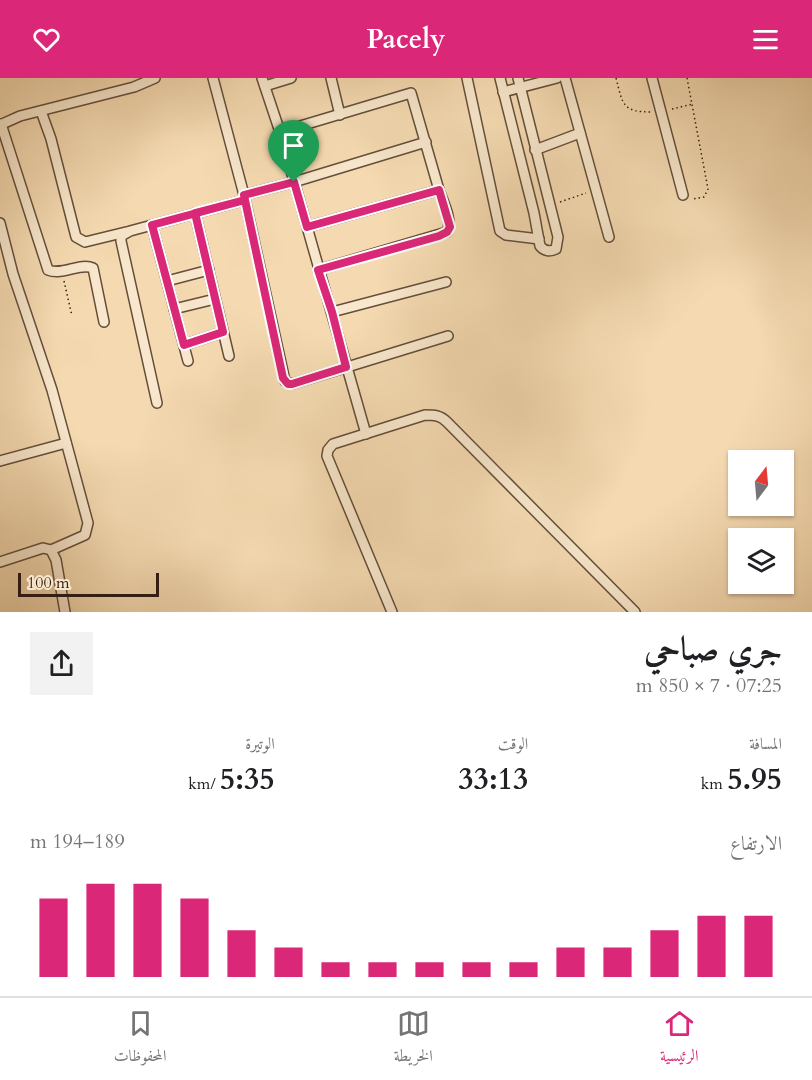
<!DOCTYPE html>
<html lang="ar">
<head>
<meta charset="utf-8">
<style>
	body { margin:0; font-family:Cardo,Amiri,serif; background:#f2f2f2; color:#202124; direction:rtl; height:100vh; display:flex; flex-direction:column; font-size:22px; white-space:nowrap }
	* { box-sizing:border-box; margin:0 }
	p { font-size:20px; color:#757577 }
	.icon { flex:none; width:33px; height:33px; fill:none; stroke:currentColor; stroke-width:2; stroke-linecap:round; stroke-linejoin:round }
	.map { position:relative; height:534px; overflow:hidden; direction:ltr }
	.sheet { display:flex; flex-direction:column; background:#fff; flex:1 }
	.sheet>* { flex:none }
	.needle { width:39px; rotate:16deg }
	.buttons { position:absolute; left:728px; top:372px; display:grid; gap:12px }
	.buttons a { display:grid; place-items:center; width:66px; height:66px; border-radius:0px; background:#fff; box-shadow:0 2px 4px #0004; font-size:30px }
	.scale { position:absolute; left:18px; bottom:15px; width:141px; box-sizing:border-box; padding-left:6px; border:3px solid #341f12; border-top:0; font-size:16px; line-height:21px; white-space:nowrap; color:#341f12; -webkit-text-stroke:4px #f8e7cc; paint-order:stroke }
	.pin { position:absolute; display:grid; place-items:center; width:51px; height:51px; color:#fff; margin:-62px -26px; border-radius:50% 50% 50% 0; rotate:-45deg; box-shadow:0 0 6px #0007 }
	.pin .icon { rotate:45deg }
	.round { display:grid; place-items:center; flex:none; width:63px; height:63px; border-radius:0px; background:#f2f2f2 }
	.head { display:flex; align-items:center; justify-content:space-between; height:102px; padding:0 30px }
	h1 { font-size:33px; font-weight:600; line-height:45px }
	.figures { display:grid; grid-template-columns:repeat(3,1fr); gap:9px; height:102px; padding:6px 30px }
	.figures div { display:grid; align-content:center }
	.figures b { font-size:30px; font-weight:600 }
	.figures small { font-size:16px; font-weight:400 }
	.figures p { font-size:16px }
	.chart { height:168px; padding:12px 30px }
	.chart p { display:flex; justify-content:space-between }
	.chart svg { width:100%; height:108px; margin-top:6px; stroke:#db2777; stroke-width:6 }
	header { display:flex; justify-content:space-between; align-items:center; height:78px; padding:0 30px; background:#db2777; color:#fff; font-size:27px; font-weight:600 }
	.menu { display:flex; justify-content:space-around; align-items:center; height:84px; border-top:2px solid #e0e0e0; background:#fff; font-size:16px; color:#757577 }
	.menu a { display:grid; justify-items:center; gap:3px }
	.menu .on { color:#db2777 }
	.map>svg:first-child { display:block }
</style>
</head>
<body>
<header><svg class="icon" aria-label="menu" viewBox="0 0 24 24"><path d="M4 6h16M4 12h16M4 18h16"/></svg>Pacely<svg class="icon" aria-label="heart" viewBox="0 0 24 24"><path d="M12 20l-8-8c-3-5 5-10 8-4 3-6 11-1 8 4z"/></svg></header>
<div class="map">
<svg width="812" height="534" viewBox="0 0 812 534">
	<rect width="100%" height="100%" fill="#f5dab1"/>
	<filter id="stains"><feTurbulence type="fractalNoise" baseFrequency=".00333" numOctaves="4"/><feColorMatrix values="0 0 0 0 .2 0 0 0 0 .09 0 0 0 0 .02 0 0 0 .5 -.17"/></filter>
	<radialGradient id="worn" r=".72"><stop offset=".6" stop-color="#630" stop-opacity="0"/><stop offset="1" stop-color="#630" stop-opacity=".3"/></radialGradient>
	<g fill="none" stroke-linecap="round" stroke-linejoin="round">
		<g stroke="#644e3a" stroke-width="12">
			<g id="street">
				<path d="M213,0L244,117L285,303L292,306L448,258"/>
				<path d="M262,0L280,54L366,356"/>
				<path d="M331,0L340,37"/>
				<path d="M467,0L500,153L506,157L539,161"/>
				<path d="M500,0L534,135L540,168C544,173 550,174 556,171L558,159L518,0"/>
				<path d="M565,0L609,159"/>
				<path d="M652,0L683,117"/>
				<path d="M265,8L291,0"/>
				<path d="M503,14L557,0"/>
				<path d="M41,33L51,61L76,159L85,164L126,154"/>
				<path d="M1,46L48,192C63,198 80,184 93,190L104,244"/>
				<path d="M0,47L20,38L134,9L155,0"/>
				<path d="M280,54L411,15L439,112L307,149"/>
				<path d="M535,72L580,55"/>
				<path d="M244,117L294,104L426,64"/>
				<path d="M195,135L229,278"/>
				<path d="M0,145L13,196L52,312L88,445L85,457L51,472"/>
				<path d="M152,147L188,283"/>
				<path d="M318,192L447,154C453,142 443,124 439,112"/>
				<path d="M167,203L209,192"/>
				<path d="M174,231L215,221"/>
				<path d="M332,234L446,204"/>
				<path d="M184,267L223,254"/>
				<path d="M157,325L121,163V158L130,153L245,122"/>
				<path d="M0,383L66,365"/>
				<path d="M0,484L43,470L51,472L56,482L65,534"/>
				<path d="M392,534L327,378L328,372L333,366L425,337C434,337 440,337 447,344L635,534"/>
			</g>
		</g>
		<g stroke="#341f12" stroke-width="1.5" stroke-dasharray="1.5 3" stroke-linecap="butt">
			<path d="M616,0C623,27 622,34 652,34"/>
			<path d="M687,0L708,111L704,119L693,121"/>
			<path d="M672,31L693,26"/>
			<path d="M560,124L586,115"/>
			<path d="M64,203L72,238"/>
		</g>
		<use href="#street" stroke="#f8e7cc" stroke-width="9"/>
	</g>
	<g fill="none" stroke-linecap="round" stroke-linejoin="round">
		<g stroke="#fff" stroke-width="12">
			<path id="route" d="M294,104L244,117L245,122L195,135L223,254L184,267L152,147L245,122L283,300L288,306H292L346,289L332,234L318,192L439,158L447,154L450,149L439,112L307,149L294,104"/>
		</g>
		<use href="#route" stroke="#db2777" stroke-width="8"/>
	</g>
	<rect width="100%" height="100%" filter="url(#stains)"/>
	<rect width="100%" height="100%" fill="url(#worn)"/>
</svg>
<div class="buttons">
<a><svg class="needle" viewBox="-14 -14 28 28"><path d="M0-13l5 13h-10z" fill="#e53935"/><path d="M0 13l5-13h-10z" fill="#757577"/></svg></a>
<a><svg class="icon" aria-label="layers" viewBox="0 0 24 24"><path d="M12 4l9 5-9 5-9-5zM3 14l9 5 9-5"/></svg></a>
</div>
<div class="scale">100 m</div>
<div class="pin" style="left:294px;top:104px;background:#1e9e55"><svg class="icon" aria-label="arrive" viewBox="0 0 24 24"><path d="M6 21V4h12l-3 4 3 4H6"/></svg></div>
</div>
<section class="sheet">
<div class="head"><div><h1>جري صباحي</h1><p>07:25 · 7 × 850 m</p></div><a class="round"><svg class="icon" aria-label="share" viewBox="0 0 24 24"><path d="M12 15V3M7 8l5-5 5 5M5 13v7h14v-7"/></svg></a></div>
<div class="figures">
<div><p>المسافة</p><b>5.95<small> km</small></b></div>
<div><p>الوقت</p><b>33:13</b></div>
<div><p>الوتيرة</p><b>5:35<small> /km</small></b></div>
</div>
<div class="chart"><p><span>الارتفاع</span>189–194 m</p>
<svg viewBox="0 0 160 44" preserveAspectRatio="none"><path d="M5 44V12M15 44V6M25 44V6M35 44V12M45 44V25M55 44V32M65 44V38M75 44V38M85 44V38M95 44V38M105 44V38M115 44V32M125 44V32M135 44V25M145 44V19M155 44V19"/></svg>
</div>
</section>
<nav class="menu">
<a class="on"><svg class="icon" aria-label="home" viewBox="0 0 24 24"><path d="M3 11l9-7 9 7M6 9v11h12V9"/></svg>الرئيسية</a>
<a><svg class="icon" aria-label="map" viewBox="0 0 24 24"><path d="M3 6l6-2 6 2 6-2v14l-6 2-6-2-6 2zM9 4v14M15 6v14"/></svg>الخريطة</a>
<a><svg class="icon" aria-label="saved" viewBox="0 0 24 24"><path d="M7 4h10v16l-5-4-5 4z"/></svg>المحفوظات</a>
</nav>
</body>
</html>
